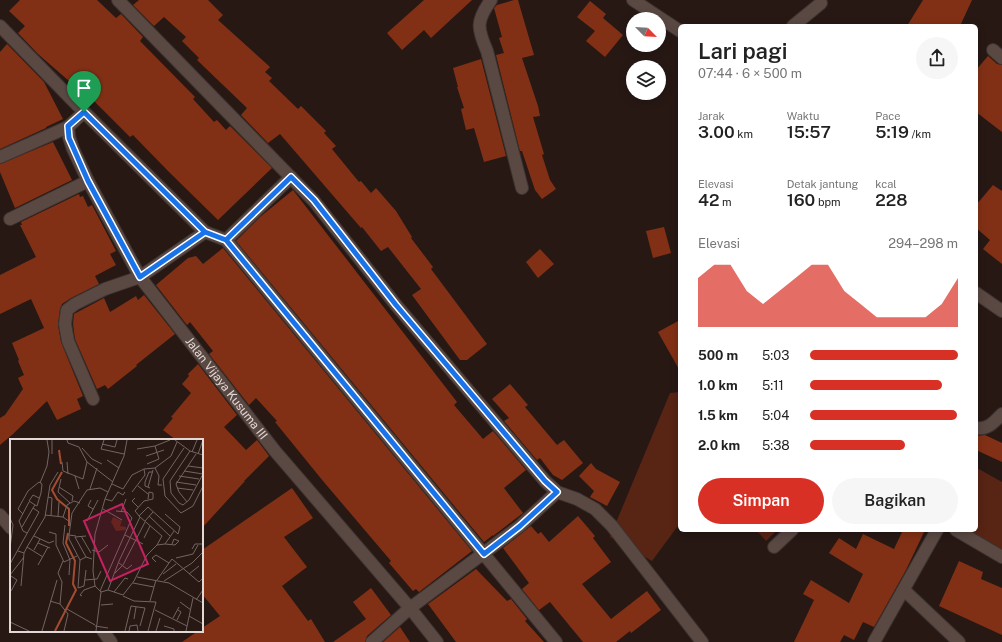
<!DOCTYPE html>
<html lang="id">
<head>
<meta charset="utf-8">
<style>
	body { margin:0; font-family:"Public Sans",sans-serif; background:#f6f6f6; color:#222; height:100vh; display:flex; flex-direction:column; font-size:15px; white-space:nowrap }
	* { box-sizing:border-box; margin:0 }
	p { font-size:13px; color:#767676 }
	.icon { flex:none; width:22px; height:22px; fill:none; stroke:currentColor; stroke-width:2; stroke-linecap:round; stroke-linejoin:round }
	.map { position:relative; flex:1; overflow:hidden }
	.drawer { position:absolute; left:678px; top:24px; width:300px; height:508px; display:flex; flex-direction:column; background:#fff; border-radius:6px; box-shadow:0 2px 10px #0003 }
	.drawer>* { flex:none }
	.needle { width:26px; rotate:114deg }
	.controls { position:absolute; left:626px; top:12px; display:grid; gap:8px }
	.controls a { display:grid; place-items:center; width:40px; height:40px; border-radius:50%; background:#fff; box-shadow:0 2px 10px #0003; font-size:20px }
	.pin { position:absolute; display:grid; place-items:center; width:34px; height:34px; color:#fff; margin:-41px -17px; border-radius:50% 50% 50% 0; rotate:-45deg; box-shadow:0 0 4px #0007 }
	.pin .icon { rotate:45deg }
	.round { display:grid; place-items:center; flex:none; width:42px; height:42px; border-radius:21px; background:#f6f6f6 }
	.headline { display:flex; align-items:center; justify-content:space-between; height:68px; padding:0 20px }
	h1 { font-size:22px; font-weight:600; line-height:30px }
	.figures { display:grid; grid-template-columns:repeat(3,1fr); gap:6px; height:68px; padding:4px 20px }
	.figures div { display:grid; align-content:center }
	.figures b { font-size:17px; font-weight:600 }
	.figures small { font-size:11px; font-weight:400 }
	.figures p { font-size:11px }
	.chart { height:112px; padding:8px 20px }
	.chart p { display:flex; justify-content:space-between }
	.chart svg { width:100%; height:72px; margin-top:4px; fill:#d93025; opacity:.7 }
	.action { display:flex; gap:8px; margin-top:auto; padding:8px 20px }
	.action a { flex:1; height:46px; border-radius:24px; background:#d93025; color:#fff; font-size:16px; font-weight:600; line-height:46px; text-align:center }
	.action a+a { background:#f6f6f6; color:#222 }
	ul { padding:0 20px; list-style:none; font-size:13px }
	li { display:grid; grid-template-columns:64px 48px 1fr; align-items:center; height:30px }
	li i { height:10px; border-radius:5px; background:#d93025 }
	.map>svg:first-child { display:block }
</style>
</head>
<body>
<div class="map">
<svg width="1002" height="642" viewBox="0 0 1002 642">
	<rect width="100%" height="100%" fill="#271814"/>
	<g fill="#582414">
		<path d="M680,392V523L652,561L610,537L670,393Z"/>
		<path d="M977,468L1002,482V550L968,530H976V470Z"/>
		<path d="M756,530H777L766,541Z"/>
	</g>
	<g fill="#823015">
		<path d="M20,0H97L116,18L121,14L143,37L140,41L195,97L193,99L214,122L217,120L226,130L230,126L272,168L218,220L169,172L133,135L130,137L85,92L84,94L38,54L18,33L25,26L9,11Z"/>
		<path d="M139,0H208L223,15L218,20L270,67L265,72L272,78L269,81L298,109L301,106L326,131L324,133L336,146L332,149L359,182L361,181L371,193L376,188L396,211L412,237L411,238L433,267L431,269L487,344L467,360H460L412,295L421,289L388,247L381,251L362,227L361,228L280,134L268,143L241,115L247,108L197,60L199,58L182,41L186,37L164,17L154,26L133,5Z"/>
		<path d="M424,0H472L431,38L424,30L402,50L387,33Z"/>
		<path d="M514,0H518L534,55L522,58L538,106L540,116L533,117L544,154L542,155L550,180L556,189L542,199L535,190L522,151H520L496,55L504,53L499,38L502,37L494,8L497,5Z"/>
		<path d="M923,0H972L960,26H907Z"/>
		<path d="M590,1L606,14L603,18L623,35L605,57L586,41L595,31L577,17Z"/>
		<path d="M7,44L44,82L63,119L46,127V128L0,149V52Z"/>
		<path d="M988,56L997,64L1002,65V132L976,112V70Z"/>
		<path d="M481,59L506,156L484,162L474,128L466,130L461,109L464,108L457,87H458L453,68Z"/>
		<path d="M53,142L72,180L15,208L0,172V164Z"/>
		<path d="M993,185L1002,191V264L983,249L990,240L976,228V205Z"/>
		<path d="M293,190L457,402L454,405L483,439L493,431L526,470L504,488L523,513L493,536V535L484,542L236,241L260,217Z"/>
		<path d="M79,194L80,197L83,196L88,207L92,205L116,251L110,254L116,265L95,276L99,284L71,298L62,304L60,309L58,325L61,342L83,396L77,399L81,409L57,420L47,401L13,434L0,445V418L5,415L23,389L18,378L24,375L18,361L19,360L12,343L44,328L31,299L0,314V275L36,257L20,225H22L21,222Z"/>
		<path d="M664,227L671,253L653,258L646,231Z"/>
		<path d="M223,248L472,551L419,592L416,589L413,591L389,563L391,561L323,481L275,422L277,421L256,398L249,405L209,354L213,351L190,322L187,325L156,285L188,258L196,256L203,264Z"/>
		<path d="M540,249L554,264L538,278L526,262Z"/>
		<path d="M144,295L175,334L136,365L137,366L108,389L105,385L97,389L75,339L73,324L74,314L104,298L110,312L136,296L138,300Z"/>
		<path d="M680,320V371L658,332Z"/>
		<path d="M198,364L237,415L224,427L246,450L257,440L269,456L244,481H245L202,528V440H176L163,430L173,418L171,417L191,393L182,384L189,376L188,374Z"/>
		<path d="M510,384L528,405L525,407L557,445L564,440L583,463L562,480L553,475L540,458L537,460L504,421L509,418L492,399Z"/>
		<path d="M985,435L1002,443V462L976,450V436Z"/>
		<path d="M591,463L596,469L620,482L607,506L590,497L594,491L579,476Z"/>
		<path d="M292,488L313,518L284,537L307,567L282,586L308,621L311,619L325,642H182L198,631H202V628L220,616L202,594V550Z"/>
		<path d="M578,516L595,536L593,538L611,562L582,584L611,619L647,591L661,610L631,633L630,631L616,642H583L550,602L539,610L522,589L529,583L503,548L531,526L538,534L541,532L549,542Z"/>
		<path d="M903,530H925L906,570L874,627L863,622L854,640L844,635L840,642H794L814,600L803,594L811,580L849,603L863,574L829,553L839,538L856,549L863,534L894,549Z"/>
		<path d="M959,561L983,572L981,579L1002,588V635L939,606Z"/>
		<path d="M476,569L507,601L511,599L527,619L525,621L544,642H456L428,604Z"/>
		<path d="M371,588L391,615L367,636L365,642H333L366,619L353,602Z"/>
		<path d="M400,627L410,642H383Z"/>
	</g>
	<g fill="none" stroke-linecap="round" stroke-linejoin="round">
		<g stroke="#3d3330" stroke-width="14">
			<g id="minor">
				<path d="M118,0L314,201L396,305L545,481L557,492L577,499L595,509L612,526L702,642"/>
				<path d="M491,0C476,21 477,28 487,51L522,188"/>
				<path d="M633,0L680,31"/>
				<path d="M0,26L84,112L205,232L226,240L556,642"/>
				<path d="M793,26L821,3"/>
				<path d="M993,50L1002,58"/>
				<path id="s1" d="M84,112L68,127L69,137L73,149L88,181L140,277L275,451L410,608L437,642"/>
				<path d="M0,157L68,127"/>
				<path d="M10,219L88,181"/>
				<path d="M226,240L291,177"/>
				<path d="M976,293L1002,311"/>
				<path d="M93,399L68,341L65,324L67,310L75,304L105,289L140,277L205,232"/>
				<path d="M976,428C988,430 994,422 1002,414"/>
				<path d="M0,515L11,528"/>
				<path d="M956,530L1002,557"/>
				<path d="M774,547L792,530"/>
				<path d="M904,590L959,642"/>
				<path d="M103,631L111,642"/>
				<path d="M372,642L410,608L520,526L557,492"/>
				<path d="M874,642L937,530"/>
			</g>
		</g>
		<use href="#minor" stroke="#5a4843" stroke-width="12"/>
	</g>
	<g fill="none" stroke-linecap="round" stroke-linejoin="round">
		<g stroke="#fff" stroke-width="8">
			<path id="route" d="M84,112L68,126L69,138L88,181L140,277L205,232L226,240L484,554L520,526L557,492L545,481L396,305L314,200L291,177L226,240L205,232L84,112"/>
		</g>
		<use href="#route" stroke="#1a73e8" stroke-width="5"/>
	</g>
	<g text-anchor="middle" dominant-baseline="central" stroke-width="3" stroke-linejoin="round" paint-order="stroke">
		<g font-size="12" fill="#e2d8d5" stroke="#0b0604">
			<text stroke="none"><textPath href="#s1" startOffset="330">Jalan Vijaya Kusuma III</textPath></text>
		</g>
	</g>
	<g transform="translate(10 439)">
		<rect width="193" height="193" fill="#271814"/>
		<path d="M103,78L112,82L110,87L116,88V91L106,92L101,83Z" fill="#582414"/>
		<path fill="none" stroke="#a24c32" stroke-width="2" d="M49,11L51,25M52,33L42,51L47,60L59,70V87M45,192L66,151L63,145L65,122L56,104L58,94"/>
		<path fill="none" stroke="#726561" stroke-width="1" d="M42,1V15M57,1L58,4L69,8L77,23L103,43M94,1L91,10L114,15M165,1L180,12L193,16M92,5L105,8L107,1M72,9L82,20L92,25M174,9L153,40L155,57L171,74L183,67L193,47M127,10L145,7L160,1M180,12L160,42L161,54L169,64L173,66L179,61L193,35M182,13L187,1M188,15L193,1M136,17L154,11M97,21L109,29M52,23L53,32L73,40L77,23M57,23L58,35M137,25L149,20L145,7M178,27L193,29M145,29L149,37L148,46H152M174,32L193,35M65,37L69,50M169,37L189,40M51,40L48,53L60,64M166,43L186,46M30,44L37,27L39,13L37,1M102,45L113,50L122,36L134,30L145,29L161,17L167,3M128,47L138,55M49,48L63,57L62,62M138,48L143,31M140,49L135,47V43L139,33H143M167,49L183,51M80,50L87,29M122,53L135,36L134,30M38,58L42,59L41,77M125,59L122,62L128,68M95,60L102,62L108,53L113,56L115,53M81,61L78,67L83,70M177,63L169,53L166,45L186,15M93,70L112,81M111,73L116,60M13,75L8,70L18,52L29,43L32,45L31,54L27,67L25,66M35,76L53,78L60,83M48,77L49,63M129,77L138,68L168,95L170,88L155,75M139,77L160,97M53,78L57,66L64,62L70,64M130,78L125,72L134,62L143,60V54L139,53L138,60M0,79L3,86L0,109M77,82L88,61M135,82L143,73M55,86L53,104L60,121L59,136M12,88L23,69M39,93L46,95V106L54,123L67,117M17,94L13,92L9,82L19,63M59,96L62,74L77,51L90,49L98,53M115,96L133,105M24,97L39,104L44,102M66,97L59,96V100L70,121M71,97L81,114M134,99L140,87M28,104L40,109M162,105L164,100L169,102L165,106L155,105L164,92M182,110L185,105H193M24,111L30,100M82,111L89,113L98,106M8,112L14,114L17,108M33,118L17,108L35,78L40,46L48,33M76,118L65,98L76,97M166,119L183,115L188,106M70,121L68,149L74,147L76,131M70,121L76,118L82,120M146,123L142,119L146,116L159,124L162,120L189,143L193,139M109,124L117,130L122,126M0,125L29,73L23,69L25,66L19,62L23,56L29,59M28,126L38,108M48,134L52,143L50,165M48,134L53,122M105,134L113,126L135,83M153,135L166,125M179,135L189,127M0,136L14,118M127,138L159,144L193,164M75,141L87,140L91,132M147,141L159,124M154,142L182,124L193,113M123,144L144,148M11,147L14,114M98,151L109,122L130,78L152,97L147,106M1,152L7,141L1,137M90,152L122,79L117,73L106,72M91,153L85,147L83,132L85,95L95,60L114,17L117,1M91,153L98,151L113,156L124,142L137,116L147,106L155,105M104,153L115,139L118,140M72,157L70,156L74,151L85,147M113,157L124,162L146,163L138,192M186,161L193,151M40,162L50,165L58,175L54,192M140,162L146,141M170,163L181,171M91,166L103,165M57,170L85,186M145,171L177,187M179,177L193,185M163,179L169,168M124,180L126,168M167,181L171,173L168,171M0,183L19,192M85,187L98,189M154,187L164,190V192M32,192L47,141M86,192L91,153M115,192L121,167L135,169L130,187M119,192L120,187L127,186L128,192M146,192L150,179M176,192L183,159"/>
		<path fill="#c42261" fill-opacity="0.15" stroke="#c42261" stroke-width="2" d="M112,65L138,125L100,142L74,82Z"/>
		<rect width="193" height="193" fill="none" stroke="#e2d8d5" stroke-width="2"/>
	</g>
</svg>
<div class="controls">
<a><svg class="needle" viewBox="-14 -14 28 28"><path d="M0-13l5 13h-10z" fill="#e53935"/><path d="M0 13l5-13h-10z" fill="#767676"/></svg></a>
<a><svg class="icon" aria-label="layers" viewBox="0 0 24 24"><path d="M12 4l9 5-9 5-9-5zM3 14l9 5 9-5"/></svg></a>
</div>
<div class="pin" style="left:84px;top:112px;background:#1e9e55"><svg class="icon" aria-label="arrive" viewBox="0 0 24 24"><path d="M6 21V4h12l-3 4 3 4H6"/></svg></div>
<section class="drawer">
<div class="headline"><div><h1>Lari pagi</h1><p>07:44 · 6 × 500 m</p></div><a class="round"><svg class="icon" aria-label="share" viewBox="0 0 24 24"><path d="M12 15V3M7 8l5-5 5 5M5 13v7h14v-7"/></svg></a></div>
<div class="figures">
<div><p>Jarak</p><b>3.00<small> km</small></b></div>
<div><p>Waktu</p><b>15:57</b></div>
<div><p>Pace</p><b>5:19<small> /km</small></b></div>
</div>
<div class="figures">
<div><p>Elevasi</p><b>42<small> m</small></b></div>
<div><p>Detak jantung</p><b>160<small> bpm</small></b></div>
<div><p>kcal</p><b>228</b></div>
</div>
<div class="chart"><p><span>Elevasi</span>294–298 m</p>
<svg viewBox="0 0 160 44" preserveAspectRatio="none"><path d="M0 44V14L10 6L20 6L30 22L40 30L50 22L60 14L70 6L80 6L90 22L100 30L110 38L120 38L130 38L140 38L150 30L160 14V44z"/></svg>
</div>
<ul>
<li><b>500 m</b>5:03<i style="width:100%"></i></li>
<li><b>1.0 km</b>5:11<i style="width:89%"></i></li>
<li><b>1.5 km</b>5:04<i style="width:99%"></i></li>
<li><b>2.0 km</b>5:38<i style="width:64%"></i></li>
</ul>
<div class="action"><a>Simpan</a><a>Bagikan</a></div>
</section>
</div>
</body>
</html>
